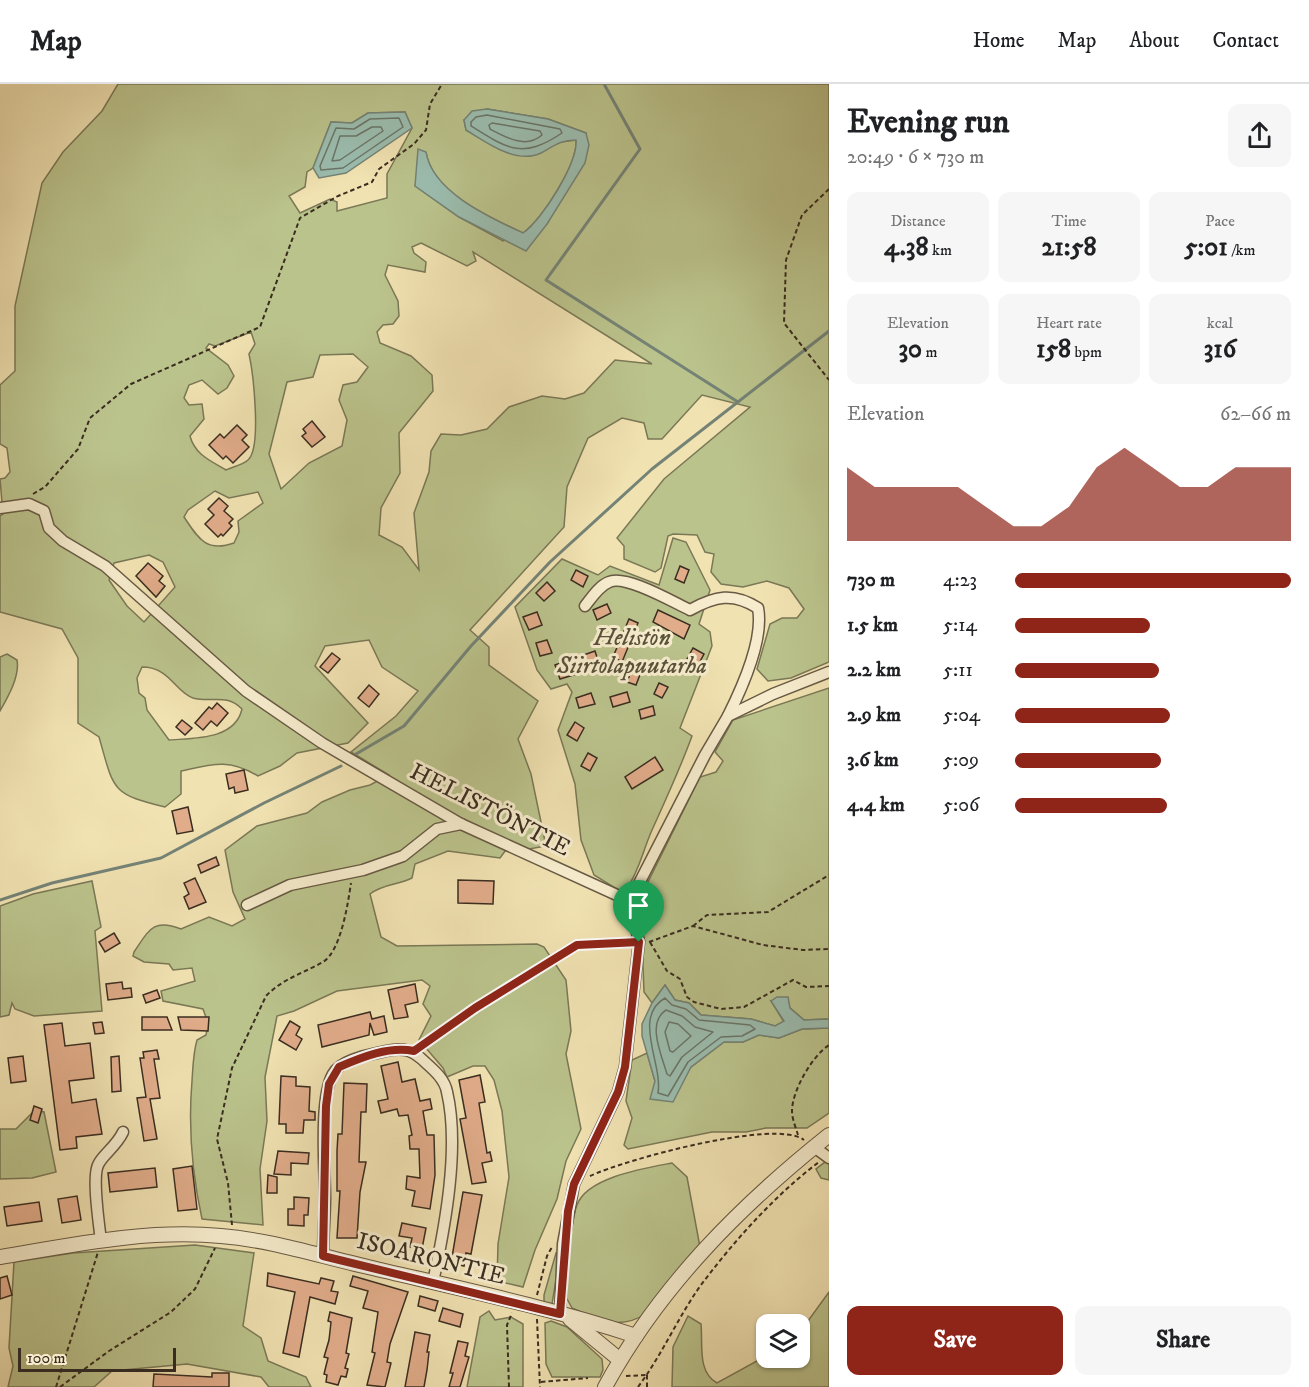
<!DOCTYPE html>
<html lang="en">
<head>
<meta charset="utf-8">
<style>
	body { margin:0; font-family:"IM FELL DW Pica",serif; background:#f6f6f6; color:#202124; height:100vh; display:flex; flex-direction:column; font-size:22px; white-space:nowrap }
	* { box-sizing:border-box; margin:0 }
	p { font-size:20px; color:#757577 }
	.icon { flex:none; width:33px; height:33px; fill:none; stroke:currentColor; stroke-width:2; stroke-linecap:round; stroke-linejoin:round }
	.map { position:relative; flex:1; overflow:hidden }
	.details { display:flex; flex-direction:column; background:#fff; width:480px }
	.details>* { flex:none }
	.fabs { position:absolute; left:756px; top:1230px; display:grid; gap:12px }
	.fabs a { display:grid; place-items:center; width:54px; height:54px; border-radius:12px; background:#fff; box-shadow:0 2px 4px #0004; font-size:30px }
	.scale { position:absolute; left:18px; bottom:15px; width:158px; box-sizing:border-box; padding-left:6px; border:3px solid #3a2d20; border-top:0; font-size:16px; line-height:21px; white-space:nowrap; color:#3a2d20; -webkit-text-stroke:4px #f6eccd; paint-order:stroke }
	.pin { position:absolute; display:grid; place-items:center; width:51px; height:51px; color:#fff; margin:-62px -26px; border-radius:50% 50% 50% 0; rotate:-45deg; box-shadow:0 0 6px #0007 }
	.pin .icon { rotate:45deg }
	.round { display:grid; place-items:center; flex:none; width:63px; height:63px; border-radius:12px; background:#f6f6f6 }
	.headline { display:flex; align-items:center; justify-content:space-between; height:102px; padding:0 18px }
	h1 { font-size:33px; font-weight:700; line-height:45px }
	.metrics { display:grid; grid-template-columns:repeat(3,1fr); gap:9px; height:102px; padding:6px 18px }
	.metrics div { display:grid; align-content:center; border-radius:12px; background:#f6f6f6; text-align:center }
	.metrics b { font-size:26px; font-weight:700 }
	.metrics small { font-size:16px; font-weight:400 }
	.metrics p { font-size:16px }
	.chart { height:168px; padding:12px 18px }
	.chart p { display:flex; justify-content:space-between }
	.chart svg { width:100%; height:108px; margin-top:6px; fill:#8f2418; opacity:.7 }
	.primary-button { display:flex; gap:12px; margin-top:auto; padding:12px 18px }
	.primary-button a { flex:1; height:69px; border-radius:12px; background:#8f2418; color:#fff; font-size:24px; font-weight:700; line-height:69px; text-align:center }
	.primary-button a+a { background:#f6f6f6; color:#202124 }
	ul { padding:0 18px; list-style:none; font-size:20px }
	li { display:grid; grid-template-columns:96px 72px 1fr; align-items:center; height:45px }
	li i { height:15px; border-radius:8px; background:#8f2418 }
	header { display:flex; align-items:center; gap:36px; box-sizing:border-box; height:84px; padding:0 30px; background:#fff; border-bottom:2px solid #e0e0e0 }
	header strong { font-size:28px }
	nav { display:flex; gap:33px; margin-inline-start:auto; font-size:21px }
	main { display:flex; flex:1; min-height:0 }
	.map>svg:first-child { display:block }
</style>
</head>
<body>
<header>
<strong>Map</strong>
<nav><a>Home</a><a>Map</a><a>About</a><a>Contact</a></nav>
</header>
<main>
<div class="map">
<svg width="829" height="1303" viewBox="0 0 829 1303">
	<rect width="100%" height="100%" fill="#f1e2b2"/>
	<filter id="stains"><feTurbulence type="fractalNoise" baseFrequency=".00333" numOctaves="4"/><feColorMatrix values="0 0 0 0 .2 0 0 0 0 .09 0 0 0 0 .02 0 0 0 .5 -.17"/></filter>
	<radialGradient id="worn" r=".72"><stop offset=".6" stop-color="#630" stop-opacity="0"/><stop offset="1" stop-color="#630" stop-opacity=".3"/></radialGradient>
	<g fill="#bbc38c" stroke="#7a7856" stroke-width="1.5" fill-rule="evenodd">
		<path d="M118,0H829V578L791,594L768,597L757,585L770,540L782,534H797L804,525L789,504L767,497L743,503L721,500L711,488L714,470L705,468L697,451L673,450L668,452L661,484L655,488L624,475V462L617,454L664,395L750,323L702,311L662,355H648L644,339L622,334L588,354L567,403L564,443L470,546L489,563V581L538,617L518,655L531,690L546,762L529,765L511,759L500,774L448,767L415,780L412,794C398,801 382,800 370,810L381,853L397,862L537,860L544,863L566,896L571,947L566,970L581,1045L566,1077L557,1115L535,1166L523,1203L497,1197L498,1160L509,1093L502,1027L494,996L485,982H473L447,993L443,984L419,956L431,932L423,920L430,902L422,896L337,907L294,927L277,932L265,993L267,1037L260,1085L263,1141L202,1135C192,1089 188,1044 192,997C193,983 193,970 197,956L206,951L208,939L203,925L163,917L161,907L195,897L192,884L173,886L169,880L144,878L133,872L134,868C149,846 153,834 181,845L209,833L232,842L245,835L233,808L225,766L257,742L307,729L322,718L350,706L370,701L389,691L351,668L396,632L418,607L382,583L369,556L325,562L315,582L368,639L348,659L297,669L280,682L258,692C229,674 212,680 181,687V710L165,723C110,710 114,705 99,653L78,639V574L62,545L0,528V432L3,430L0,395L5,394L10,388L7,364L0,360V301L15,287V222L42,99L63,68L102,27ZM487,25L548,35L586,49L558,118L547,140L503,157L459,133L415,102L426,68C432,108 491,134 523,149C542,135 578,80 576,56L501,66L466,46L464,36ZM405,28L412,44L387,90V114L337,127V118L330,115L300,129L289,112L305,103L307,88L313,84L331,38L352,39L368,29ZM421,159L467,182L476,177L473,168L652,280L615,276L584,309L565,315L542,312L509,323L487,345L461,351L441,350L431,367L429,388L414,429L419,486L402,463L379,451L381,424L400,389L399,349L433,307L432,291L411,272L380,259L377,248L383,241L393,240L399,232L398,217L385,191L388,181L425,188L426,178L414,169L412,163ZM251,248L255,260L249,270C253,288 262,364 248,376C243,381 232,383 226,386C211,377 195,371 190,352L204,335L202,320L189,321L184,314L189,301L202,296L218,310L227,304L234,292L228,281L206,264L209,260L215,262ZM353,270L368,283L357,298L343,301L339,316L347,336L342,362L309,379L281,405L269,370L287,298L313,293L320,271ZM215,407L229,414L258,408L263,419L238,437L239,448L234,459C206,469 198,454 184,433L188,426ZM149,471L163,478L175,503L144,538L127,522L109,496L114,479ZM142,583C170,583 175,608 193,614C212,619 226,609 242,625C235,656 194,654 169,656L147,626L145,614L139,609L137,594Z"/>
		<path d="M673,454L686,458L710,506L699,540L710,548L712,562L680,644L692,652C680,685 666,715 652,746C643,766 639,788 626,806L620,807L594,791L581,756L575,700L558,646L572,608L567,600L551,605L537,586L515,523L562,475L598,491L610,482L659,501Z"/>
		<path d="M7,570L17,576C20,592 8,613 0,627V573Z"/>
		<path d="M829,604V935L804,936L790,924L771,917L784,938L775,942L751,935L701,931L689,919L675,916L665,901L652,919L644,908L641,829L645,804L700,693L716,688L723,677L715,668L733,636Z"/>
		<path d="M92,797L101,843L95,847L102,927L34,932L15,925L12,919L9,931L0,933V822L33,810Z"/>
		<path d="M829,944V1029L807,1044H766L746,1048H712L628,1065L624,1061L632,1034L626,1017L632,976L647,969L655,997L691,983L724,958H743L759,951L779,954L802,945Z"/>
		<path d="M35,1026L44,1028L56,1088L32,1094L0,1095V1045H16Z"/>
		<path d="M829,1075V1096L821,1094L816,1085Z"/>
		<path d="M672,1079L687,1093L700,1163L647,1229C620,1247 599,1236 572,1224L566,1213L565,1204C568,1183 570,1138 577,1121C587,1093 646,1084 672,1079Z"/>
		<path d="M195,1161L254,1169L243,1242L261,1254L268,1277L306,1293L311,1303H269L261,1293L187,1280L112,1287L94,1303H8L13,1282L9,1264L14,1178L73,1169Z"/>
		<path d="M556,1169L560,1171L552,1220L544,1218V1211Z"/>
		<path d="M829,1208V1303H672L673,1263L688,1232L701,1240C703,1260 697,1288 717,1299L766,1272L800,1274V1248Z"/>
		<path d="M489,1227L495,1236L511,1233L523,1240V1303H467L480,1233Z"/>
		<path d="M551,1237L567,1243L602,1275L603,1286L600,1293H552L546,1280L545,1239Z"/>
	</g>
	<g fill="#9bbdaf" stroke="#748376" stroke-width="1.5">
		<path d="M487,25L548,35L586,49L589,61L585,79L547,140L526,167L459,133L415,102L418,65L426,68C432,108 491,134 523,149C542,136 578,79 576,56C560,56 554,62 541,69C516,81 486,58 466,46L464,36L472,27Z"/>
		<path d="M405,28L412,44L346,89L319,94L313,84L331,38L352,39L368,29Z"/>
		<path d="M665,901L675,916L689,919L701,931L751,935L775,942L784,937L771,917L777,913H788L790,924L804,936L829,935V944L802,945L779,954L759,951L743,958H724L691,983L673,1018L650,1015L655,997L642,952V940L652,919Z"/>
	</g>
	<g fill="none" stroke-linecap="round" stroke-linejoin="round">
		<g stroke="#6a7568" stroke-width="1.5">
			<path d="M487,31L560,45L562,49C523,75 509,66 471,42V38L476,33Z"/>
			<path d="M399,34L403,43L343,84L321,86L320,82L336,44L354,45L370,35Z"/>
			<path d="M492,39L540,47L542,51C526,65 507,54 490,45L489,41Z"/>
			<path d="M372,43H381L383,47L340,76L332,77L340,52H356Z"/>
			<path d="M665,914L672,921L686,925L699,936L750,941L755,945L742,952L721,953L688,978L668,1012L658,1009C663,980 632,933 665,914Z"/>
			<path d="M666,926L682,932L695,943L713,948L682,973L670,992L667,990C662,972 646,939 666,926Z"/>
			<path d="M669,938L678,940L691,952L673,968L670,967L665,948Z"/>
		</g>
		<g stroke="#748376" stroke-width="3">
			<path d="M604,0L640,65L546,196L738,318"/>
			<path d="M356,670L404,642L471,562L550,478L652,385L829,247"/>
			<path d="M0,816L52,799L161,774L264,719L341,682"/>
		</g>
	</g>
	<g fill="#e1ac8a" stroke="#3a2d20" stroke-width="1.5">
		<path d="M312,337L325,353L312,363L302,352L306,349L303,345Z"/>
		<path d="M237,341L247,351L242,356L249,363L233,379L226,372L223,375L209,361L220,350L224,354Z"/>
		<path d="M219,414L228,422L224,427L233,435L229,439L232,442L223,452L221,450L218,453L205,440L214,431L208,425Z"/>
		<path d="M148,479L163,492L159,497L165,502L156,513L136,492Z"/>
		<path d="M680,482L689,486L684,499L675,495Z"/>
		<path d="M576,486L588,492L583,503L571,496Z"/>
		<path d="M547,498L555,507L544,517L536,509Z"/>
		<path d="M607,520L611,529L597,536L593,526Z"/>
		<path d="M658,526L690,541L684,555L653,538Z"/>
		<path d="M537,528L542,541L529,546L523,533Z"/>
		<path d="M629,535L638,539L622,578L613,573Z"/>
		<path d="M547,556L552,569L540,572L536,559Z"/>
		<path d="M693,564L704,570L698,581L687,575Z"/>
		<path d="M595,567L600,583L560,595L555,581Z"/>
		<path d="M332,569L340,575L328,589L320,583Z"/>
		<path d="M632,585L641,588L636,601L627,598Z"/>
		<path d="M659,599L668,603L662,614L654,610Z"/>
		<path d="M369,601L379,610L369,623L358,614Z"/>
		<path d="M627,608L630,618L613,623L610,613Z"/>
		<path d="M591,609L595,620L579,624L576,614Z"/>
		<path d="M217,619L228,629L217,642L211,637L203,646L195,639L209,623L212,625Z"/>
		<path d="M653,622L655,631L641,635L639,626Z"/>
		<path d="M182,636L192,644L185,651L176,643Z"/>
		<path d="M575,638L584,644L577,657L567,651Z"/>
		<path d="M588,669L597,674L590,687L581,682Z"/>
		<path d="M655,673L663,686L632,705L625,693Z"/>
		<path d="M244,686L248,706L235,709L234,703L229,705L226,690Z"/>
		<path d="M188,723L193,747L177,750L172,727Z"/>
		<path d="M216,773L219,781L201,789L198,781Z"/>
		<path d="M195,794L206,818L189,825L184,813L189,810L184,799Z"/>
		<path d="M458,796L494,797L493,820L458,819Z"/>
		<path d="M114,849L120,859L105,868L99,858Z"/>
		<path d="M122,898L123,905L131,904L132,913L108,916L106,900Z"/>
		<path d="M415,900L418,918L405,921L408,933L394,935L388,906Z"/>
		<path d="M157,906L160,914L146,919L143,911Z"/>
		<path d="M370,928L372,935L384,932L387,948L374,951L370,939L369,951L322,963L318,941Z"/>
		<path d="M142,933H167L172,946H142Z"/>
		<path d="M178,933H209L208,947L181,946Z"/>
		<path d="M290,937L300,943L296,951L302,955L296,966L279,956Z"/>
		<path d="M102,938L104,949L95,950L93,939Z"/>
		<path d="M62,939L65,962L90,959L94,994L69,997L72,1019L96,1015L102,1050L76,1053L77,1064L60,1066L44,941Z"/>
		<path d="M157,966L159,975H154L160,1014L150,1015L157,1055L144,1057L137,1014L146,1013L140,974H144L143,968Z"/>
		<path d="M23,972L26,997L11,999L8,974Z"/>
		<path d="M119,972L121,1007L112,1008L111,973Z"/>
		<path d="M398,978L402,998L415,995L420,1017L430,1015L432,1025L423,1027L427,1051H434L435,1091L430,1125L412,1122L415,1107L406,1105L407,1092L420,1094L419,1065H410L409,1052L412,1051L408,1031L399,1032L397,1025L381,1029L378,1017L388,1015L381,982Z"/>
		<path d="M480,991L485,1018L479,1019L487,1069L490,1068L492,1077L482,1079L486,1098L472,1100L460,1035L466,1034L459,996Z"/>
		<path d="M281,992L296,993V1002L310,1003L309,1027L315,1028V1036H304L303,1049H286V1040H279Z"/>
		<path d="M344,999L367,1000L366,1028H361L359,1078H366L360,1108L357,1154H337L340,1107H337V1067L338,1050H342Z"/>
		<path d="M34,1022L42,1025L38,1039L30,1036Z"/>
		<path d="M278,1067L309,1069L308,1080L291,1079V1091L274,1090Z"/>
		<path d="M192,1082L197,1125L178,1127L173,1085Z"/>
		<path d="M155,1084L157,1103L110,1108L108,1089Z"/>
		<path d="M268,1091L277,1093V1109H267Z"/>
		<path d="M463,1108L482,1111L471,1170L466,1169L464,1182L451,1179Z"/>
		<path d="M77,1112L81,1136L62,1139L58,1115Z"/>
		<path d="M294,1113L309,1114L308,1131H304V1142L288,1141V1125H294Z"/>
		<path d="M39,1118L42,1137L7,1142L4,1123Z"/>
		<path d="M402,1139L426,1144L422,1165L410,1163L412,1154L399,1152Z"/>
		<path d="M268,1189L319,1200L321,1194L334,1197L331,1207L338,1208L335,1220L310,1213L299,1273L283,1269L295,1208L267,1202Z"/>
		<path d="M7,1192L12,1211L0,1215V1194Z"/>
		<path d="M353,1192L408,1208L390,1260L387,1278L391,1279L385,1303L367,1301L375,1269L372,1268L378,1228L363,1224L368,1207L350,1202Z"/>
		<path d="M420,1212L438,1217L435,1227L418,1222Z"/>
		<path d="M443,1224L463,1230L460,1243L439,1237Z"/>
		<path d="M330,1228L352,1234L346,1269L349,1270L345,1284L348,1285L346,1293L341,1292L338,1301L326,1298L327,1291L324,1290L328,1274L324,1273L329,1256L331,1238L328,1237Z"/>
		<path d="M415,1248L430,1251L427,1268H429L427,1286L424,1303H405Z"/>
		<path d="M458,1257L468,1259L465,1272L469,1273L460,1303H449L453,1289H450Z"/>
		<path d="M212,1289H229V1303H153L154,1290L212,1293Z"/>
	</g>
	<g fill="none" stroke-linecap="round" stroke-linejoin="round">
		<g stroke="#685a44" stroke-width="13">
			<g id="minor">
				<path d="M0,424L29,420L44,427L49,444L63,457L105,482L246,607L322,659L461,740L630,817L639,858L625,983L618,1008L574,1100L563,1160L560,1230"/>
				<path d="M585,522C592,513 599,502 609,498C625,490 673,518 690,526C715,512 733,508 758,524C764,555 742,604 728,632"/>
				<path d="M630,817L705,671L728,632L773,610L829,588"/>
				<path d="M247,821L290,801L363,786L403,772L437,745L461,740"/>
				<path d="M814,1063L829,1074"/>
				<path d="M101,1157C99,1140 92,1094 98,1081C102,1071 116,1063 123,1048"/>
				<path d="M323,1172C323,1152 325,1132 325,1113C325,1084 319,1014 333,990C341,975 370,971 386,967C404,963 413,966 426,979C435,987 445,996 447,1008C460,1063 445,1143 433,1198"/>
			</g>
		</g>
		<g stroke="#685a44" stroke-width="16">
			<g id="tertiary">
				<path d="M0,1173C72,1161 147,1145 221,1152C271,1156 319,1172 368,1183C457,1204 548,1223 636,1252"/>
				<path d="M570,1235L620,1276"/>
				<path d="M605,1303C660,1202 740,1122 829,1051"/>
			</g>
		</g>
		<g stroke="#3a2d20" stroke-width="2" stroke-dasharray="4.5 3" stroke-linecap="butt">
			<path d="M829,105L802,131L786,176L784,239L829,296"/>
			<path d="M33,410L45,403L78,365L90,334L131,300L260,243L300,134L338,112L372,98L379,85L414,60L426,46L430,20L442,0"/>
			<path d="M693,842L707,831L768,828L829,791"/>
			<path d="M649,858L693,842L763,861L803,866L829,865"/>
			<path d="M650,858L667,887L680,895L687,913L694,918L721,925L744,923L793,896L806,903L829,902"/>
			<path d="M421,962L475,924L577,861L628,859"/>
			<path d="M798,1051C796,1044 792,1035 792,1027C792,1007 812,972 829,961"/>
			<path d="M590,1092C624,1076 776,1034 804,1056"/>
			<path d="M232,1141L228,1099L217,1055L232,984L266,912C282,895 304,889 323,878C341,867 348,819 351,799"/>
			<path d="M537,1211L547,1172L552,1163"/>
			<path d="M537,1235L540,1303"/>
			<path d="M626,1292L647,1291"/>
			<path d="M541,1298L588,1294"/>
			<path d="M56,1303L98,1168"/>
			<path d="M60,1303L109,1267L171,1228L195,1205L215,1164"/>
			<path d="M509,1303L507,1241L512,1229"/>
			<path d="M638,1303C662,1271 678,1233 701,1201C734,1157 775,1111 819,1078"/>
			<path d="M647,1303V1291"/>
		</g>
		<use href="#minor" stroke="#f6eccd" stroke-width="10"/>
		<use href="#tertiary" stroke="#f6eccd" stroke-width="14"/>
	</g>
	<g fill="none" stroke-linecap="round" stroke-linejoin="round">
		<g stroke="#fff" stroke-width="12">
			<path id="route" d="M639,858L625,983L618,1008L574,1100L568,1127L560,1230L323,1172L326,1022L329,1000L339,983C362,973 389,962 414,967L475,924L577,861Z"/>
		</g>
		<use href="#route" stroke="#8f2418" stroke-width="8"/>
	</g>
	<g text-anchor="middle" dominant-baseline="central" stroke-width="6" stroke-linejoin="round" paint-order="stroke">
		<g font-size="24" font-style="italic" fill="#5a523b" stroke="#f6eccd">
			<text x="632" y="554">Helistön<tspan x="632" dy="28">Siirtolapuutarha</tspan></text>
		</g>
		<g font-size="24" fill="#3a2d20" stroke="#f6eccd">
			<text transform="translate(490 726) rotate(27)">HELISTÖNTIE</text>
			<text transform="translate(431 1175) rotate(14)">ISOARONTIE</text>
		</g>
	</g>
	<rect width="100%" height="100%" filter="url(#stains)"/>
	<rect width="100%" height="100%" fill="url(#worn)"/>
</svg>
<div class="fabs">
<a><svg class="icon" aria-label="layers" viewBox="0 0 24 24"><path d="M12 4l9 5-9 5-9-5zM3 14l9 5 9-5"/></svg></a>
</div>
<div class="scale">100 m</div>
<div class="pin" style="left:639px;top:858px;background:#1e9e55"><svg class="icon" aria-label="arrive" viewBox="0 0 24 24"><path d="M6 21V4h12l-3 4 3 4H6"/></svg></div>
</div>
<section class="details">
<div class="headline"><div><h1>Evening run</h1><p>20:49 · 6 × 730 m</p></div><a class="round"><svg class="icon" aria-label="share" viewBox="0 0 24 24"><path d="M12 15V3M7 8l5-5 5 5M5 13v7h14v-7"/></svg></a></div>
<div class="metrics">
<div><p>Distance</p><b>4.38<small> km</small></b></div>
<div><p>Time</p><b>21:58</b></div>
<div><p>Pace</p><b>5:01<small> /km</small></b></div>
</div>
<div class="metrics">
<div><p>Elevation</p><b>30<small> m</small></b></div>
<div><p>Heart rate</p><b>158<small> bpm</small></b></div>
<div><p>kcal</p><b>316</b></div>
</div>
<div class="chart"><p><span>Elevation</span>62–66 m</p>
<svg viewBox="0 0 160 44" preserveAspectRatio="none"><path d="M0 44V14L10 22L20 22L30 22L40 22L50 30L60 38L70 38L80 30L90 14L100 6L110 14L120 22L130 22L140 14L150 14L160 14V44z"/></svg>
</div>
<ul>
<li><b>730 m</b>4:23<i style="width:100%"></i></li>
<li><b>1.5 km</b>5:14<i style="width:49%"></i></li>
<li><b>2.2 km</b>5:11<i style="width:52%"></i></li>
<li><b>2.9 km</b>5:04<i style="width:56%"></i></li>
<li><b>3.6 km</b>5:09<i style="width:53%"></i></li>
<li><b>4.4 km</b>5:06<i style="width:55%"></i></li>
</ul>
<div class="primary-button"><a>Save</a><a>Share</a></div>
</section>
</main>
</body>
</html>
